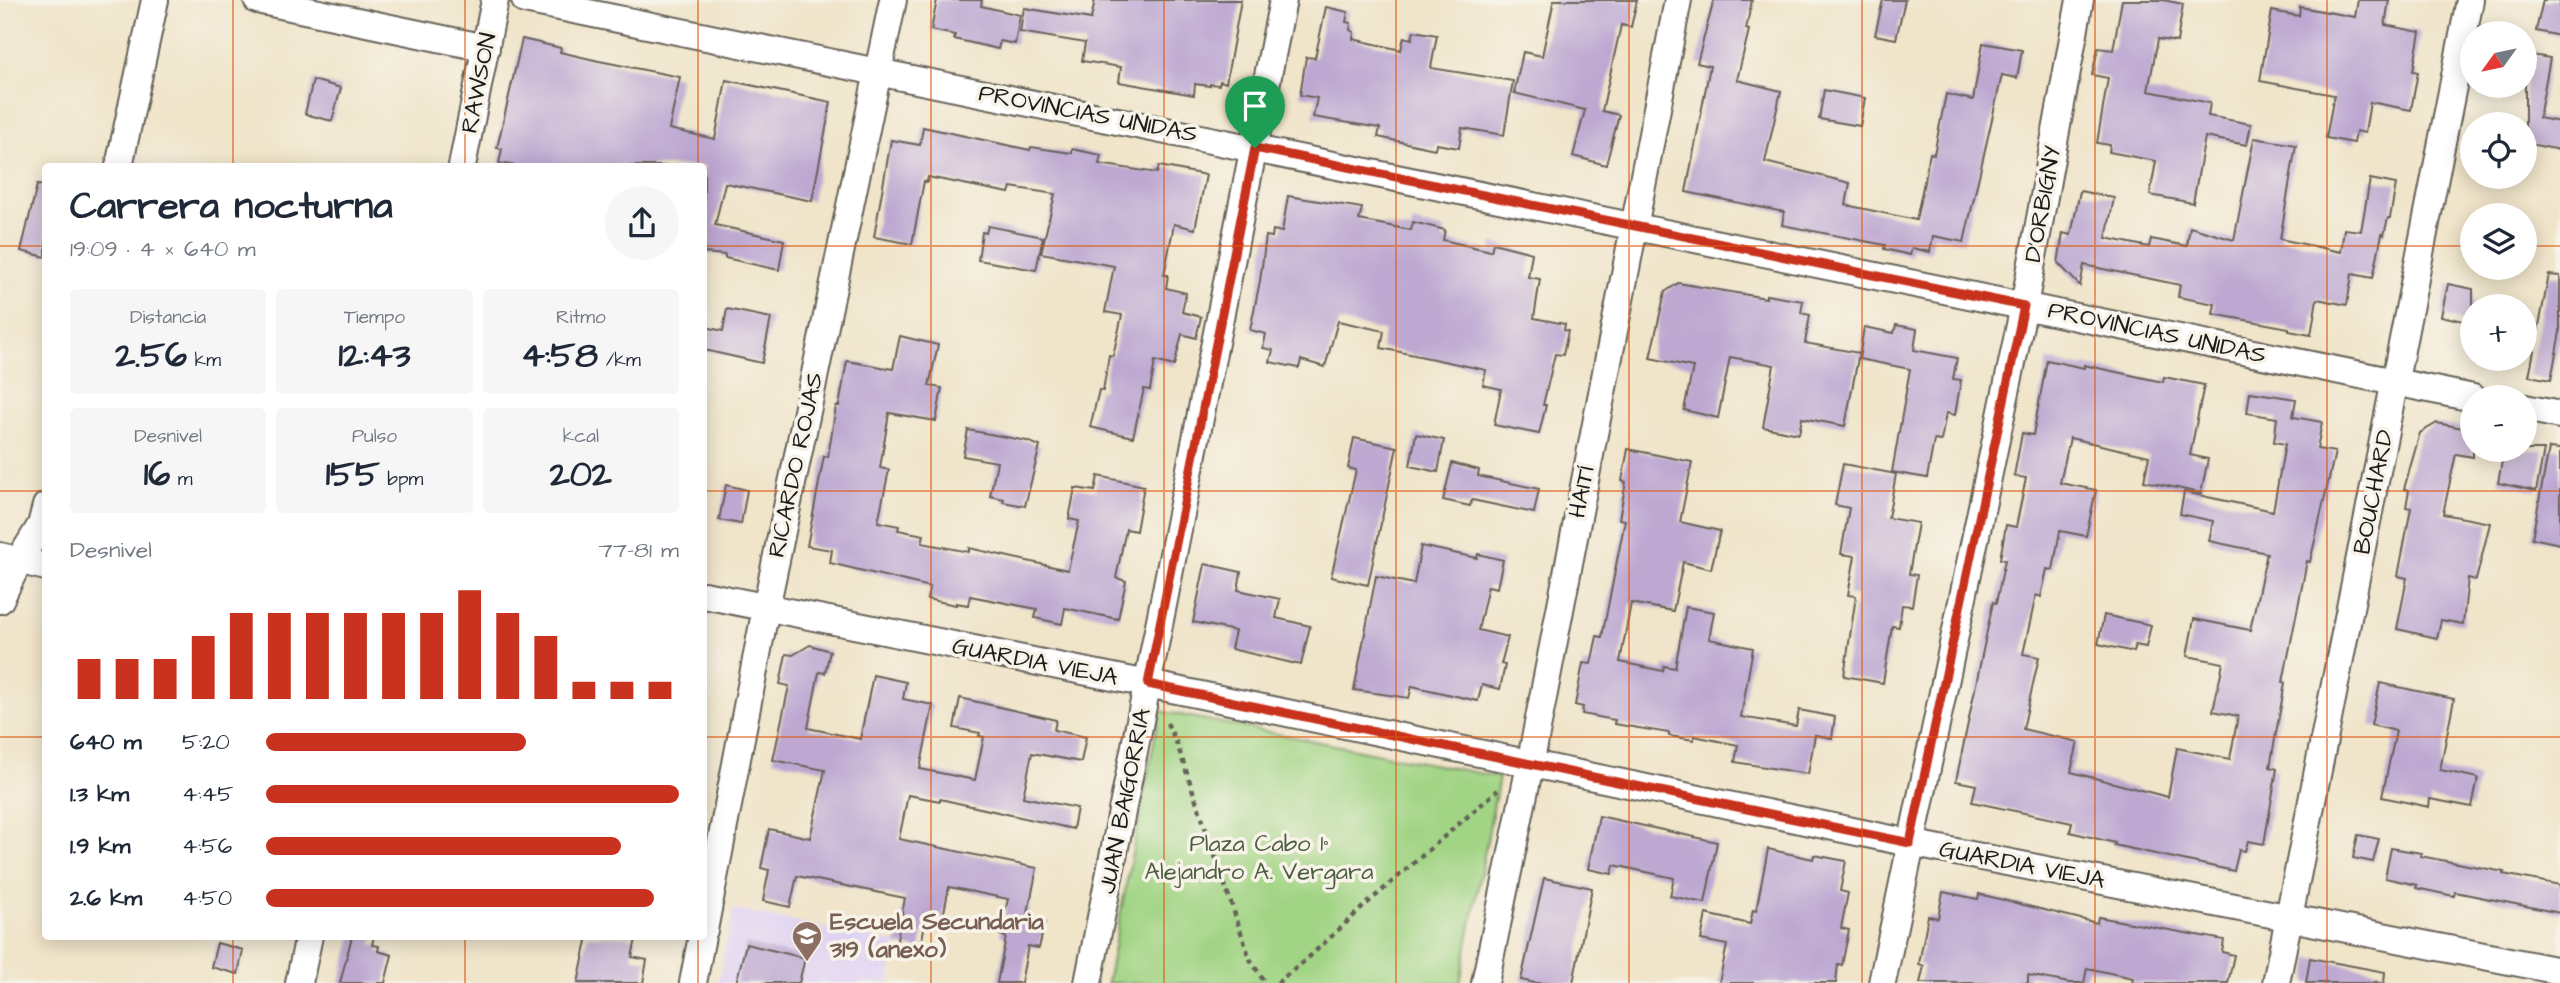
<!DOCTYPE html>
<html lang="es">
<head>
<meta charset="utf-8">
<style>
	body { margin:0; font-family:"Architects Daughter",sans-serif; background:#f6f6f7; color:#1f2937; height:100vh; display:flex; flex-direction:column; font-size:26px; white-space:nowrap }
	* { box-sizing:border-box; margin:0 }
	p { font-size:23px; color:#747a83 }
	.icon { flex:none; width:38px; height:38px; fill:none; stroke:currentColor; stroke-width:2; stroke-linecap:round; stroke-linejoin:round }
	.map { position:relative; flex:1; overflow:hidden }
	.drawer { position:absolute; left:42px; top:163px; width:665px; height:777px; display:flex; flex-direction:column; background:#fff; border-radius:7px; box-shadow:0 4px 18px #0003 }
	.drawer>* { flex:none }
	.needle { width:46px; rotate:237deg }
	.tools { position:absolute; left:2460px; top:21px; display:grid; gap:14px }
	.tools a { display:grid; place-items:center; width:77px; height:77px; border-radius:50%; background:#fff; box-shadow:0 4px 18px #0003; font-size:35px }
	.pin { position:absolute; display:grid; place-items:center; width:60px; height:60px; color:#fff; margin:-72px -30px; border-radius:50% 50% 50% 0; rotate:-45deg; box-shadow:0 0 7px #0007 }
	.pin .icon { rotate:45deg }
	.round { display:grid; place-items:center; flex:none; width:74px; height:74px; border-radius:37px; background:#f6f6f7 }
	.summary { display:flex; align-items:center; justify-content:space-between; height:119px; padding:0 28px }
	h1 { font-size:38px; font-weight:700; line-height:52px }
	.figures { display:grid; grid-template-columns:repeat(3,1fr); gap:10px; height:119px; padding:7px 28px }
	.figures div { display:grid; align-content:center; border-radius:7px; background:#f6f6f7; text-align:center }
	.figures b { font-size:35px; font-weight:700 }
	.figures small { font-size:19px; font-weight:400 }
	.figures p { font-size:19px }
	.chart { height:196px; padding:14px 28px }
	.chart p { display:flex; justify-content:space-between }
	.chart svg { width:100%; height:126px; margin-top:7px; stroke:#c8321e; stroke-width:6 }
	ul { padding:0 28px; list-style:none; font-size:23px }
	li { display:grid; grid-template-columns:112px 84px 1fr; align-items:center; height:52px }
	li i { height:18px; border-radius:9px; background:#c8321e }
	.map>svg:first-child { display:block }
</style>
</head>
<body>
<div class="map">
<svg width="2560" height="983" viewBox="0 0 2560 983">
	<rect width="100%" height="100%" fill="#f7f3e8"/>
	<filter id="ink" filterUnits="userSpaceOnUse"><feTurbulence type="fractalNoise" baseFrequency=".0143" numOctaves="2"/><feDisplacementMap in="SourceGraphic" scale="14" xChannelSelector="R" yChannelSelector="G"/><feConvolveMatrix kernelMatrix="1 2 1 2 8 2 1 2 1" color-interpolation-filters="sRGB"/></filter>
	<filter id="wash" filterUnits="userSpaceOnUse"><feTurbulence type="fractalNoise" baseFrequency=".00686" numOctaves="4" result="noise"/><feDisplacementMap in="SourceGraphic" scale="28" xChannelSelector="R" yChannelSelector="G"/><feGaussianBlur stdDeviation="1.57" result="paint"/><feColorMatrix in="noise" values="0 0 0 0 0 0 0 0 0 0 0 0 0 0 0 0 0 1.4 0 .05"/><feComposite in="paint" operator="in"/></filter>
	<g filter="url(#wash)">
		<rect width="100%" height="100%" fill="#f0e4c9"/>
		<path fill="#e1d4f3" d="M733,909L896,943L889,983H718Z"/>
		<path fill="#a1d484" stroke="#5e7850" stroke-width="2" d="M1160,711L1499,777L1460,983H1107Z"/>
		<g id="blocks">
			<g fill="#bea8d2">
				<path d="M937,0H982L981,6L1020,15L1015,44L1000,41L998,49L954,39L955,35L931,30Z"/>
				<path d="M1095,0H1241L1226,83L1220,81L1219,85L1210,84V86L1195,84L1194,95L1119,82L1121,67L1082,61L1085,43L1020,32L1024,8L1091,19Z"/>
				<path d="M1554,0H1637L1631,27L1621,25L1602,111L1619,115L1606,165L1573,156L1585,110L1514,93L1523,52L1542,56Z"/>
				<path d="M1714,0H1752L1746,29L1749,30L1737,80L1781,91L1765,162L1850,183L1846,205L1916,220L1930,153L1934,154L1946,94L1973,100L1983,43L2022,50L2017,78L2002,75L1964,242L1933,236L1930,252L1912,248L1910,255L1884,249L1885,245L1782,225L1784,212L1686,192L1710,66L1697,63Z"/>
				<path d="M1883,0H1905L1896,39L1875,35Z"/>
				<path d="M2122,0H2163L2183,4L2177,42L2158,39L2148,91L2210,103L2208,116L2251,124L2247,145L2205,137L2193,203L2150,195L2156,161L2109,152L2110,145L2097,143L2108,78L2092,75L2098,48L2113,50Z"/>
				<path d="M2358,0H2389L2385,25L2420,32L2413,71L2418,72L2411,110L2370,102L2365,133L2356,131L2354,143L2326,138L2334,95L2260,81L2272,11L2299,16L2300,7L2355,17Z"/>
				<path d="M2543,0H2560V36L2536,31Z"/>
				<path d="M1326,7L1348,12L1346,22L1351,23L1350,30L1354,32L1353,39L1401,50L1404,37L1412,39L1414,31L1437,35L1431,68L1513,81L1504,135L1462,128L1459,148L1436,144L1435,149L1378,137L1380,128L1313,117L1317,98L1300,95L1306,57L1315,58Z"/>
				<path d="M522,39L561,48L560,52L599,61L680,77L669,129L715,139L726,80L831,102L812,201L725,183L715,225L784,240L779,270L725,258V255L704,253V166H517L499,163L502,149L497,148Z"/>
				<path d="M2525,54L2550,58L2539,118L2560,122V150L2525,143Z"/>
				<path d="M313,80L341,88L332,121L305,114Z"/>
				<path d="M1824,90L1865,98L1860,126L1819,119Z"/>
				<path d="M923,127L1030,150L1031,147L1072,153V149L1101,155L1099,164L1157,173L1159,166L1206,175L1195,229L1174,224L1164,275H1168L1166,288L1186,293L1182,312L1201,317L1196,338L1182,334L1174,366L1155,361L1150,390L1144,389L1133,437L1090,427L1099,390L1103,391L1109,355L1113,356L1122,315L1105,312L1114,266L1041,253L1055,194L1011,187L1009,193L928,177L927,182L924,181L912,244L874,237L891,140L920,145Z"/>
				<path d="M2254,138L2296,145L2280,239L2341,252L2344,229L2361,231L2370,179L2396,184L2390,218H2388L2384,235L2382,234L2373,278L2352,274L2347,305L2317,299L2311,335L2289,331V328L2213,314L2215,304L2178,297L2180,285L2084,265L2080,286L2058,263L2063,233L2071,235L2080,191L2114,198L2106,238L2149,247L2151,239L2187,246L2190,227L2234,240Z"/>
				<path d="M37,185L46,186V257L21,251Z"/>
				<path d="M1288,196L1362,208L1359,220L1411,230L1413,222L1445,230L1443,240L1491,251L1493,243L1532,253L1528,277L1540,279L1534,318L1565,324L1564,330L1568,331L1563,355L1555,354L1543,405H1546L1539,434L1494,425L1501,389L1483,385L1486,370L1381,348L1384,331L1338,321L1325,367L1301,360L1299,368L1270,362L1273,350L1263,348L1266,334L1250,330L1260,281L1266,236L1272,237L1273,230L1282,232Z"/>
				<path d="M988,226L1043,237L1036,270L978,260L982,232L986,233Z"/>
				<path d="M2549,275L2560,276V332L2551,380L2529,376Z"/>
				<path d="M1678,283L1766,298V295L1803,301L1801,313L1810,315L1805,343L1859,353L1845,426L1802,418L1799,434L1763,427L1774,365L1730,357L1718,418L1684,410L1693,367L1650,358L1665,292Z"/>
				<path d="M2448,284L2473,289V323L2441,316Z"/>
				<path d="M727,309L771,318L762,363L704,350L706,327L723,331Z"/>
				<path d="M1896,325L1917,329L1914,350L1957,358L1953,379L1961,380L1955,415L1946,413L1941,441L1934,440L1927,478L1892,472L1910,369L1859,359L1864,327L1894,333Z"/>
				<path d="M900,336L938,345L929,386L942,388L936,421L889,413L880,468L889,470L878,522L899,526L898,530L924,535L922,543L969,552V548L1068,570L1079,521L1069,519L1075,488L1095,491L1098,476L1144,486L1136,531L1126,529L1116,578L1126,581L1118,619L1065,608L1062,624L1035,618L1037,609L970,596L968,605L956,603V605L927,599L930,587L830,563L832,550L807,546L824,456L828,457L836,406H839L847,361L893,369Z"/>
				<path d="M2047,360L2084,368V365L2163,382L2164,377L2204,385L2190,455L2208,459L2201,493L2144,481L2149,456L2070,438L2060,483L2096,490L2086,536L2060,531L2053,570L2047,569L2041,597L2036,595L2023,654L2039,657L2023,729L2078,742L2071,772L2168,797L2177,748L2230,759L2238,716L2213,711L2223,663L2187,656L2194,619L2250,630L2267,553L2209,541L2213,521L2180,514L2184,492L2273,511L2285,444L2274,442L2277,418L2247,413L2250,392L2296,399L2293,417L2322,422L2317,449L2335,452L2310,562L2307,561L2283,682L2285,683L2270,767L2277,769L2264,844L2248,841L2245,851L2239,850L2234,871L2114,845L2115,843L2070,832L2072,823L1972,802L1976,785L1956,781L1993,602L1996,603L2005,560L2000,559L2006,525L2016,527L2026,478L2014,476L2022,433L2033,435Z"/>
				<path d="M2437,423L2473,430V457L2456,454L2443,514L2490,523L2476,580L2468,578L2463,624L2441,620L2437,638L2397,629L2407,578L2398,576L2411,508L2406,507L2409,490L2404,489L2420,433Z"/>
				<path d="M968,430L1027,441L1040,446L1025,506L1003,502L1004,499L990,496L997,462L963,456Z"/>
				<path d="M1416,434L1444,440L1438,472L1410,466Z"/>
				<path d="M1354,438L1397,447L1368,585L1331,577L1356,470L1348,468Z"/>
				<path d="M2549,448L2560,449V544L2532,538Z"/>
				<path d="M1628,449L1692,462L1680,522L1720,531L1711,569L1683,562L1673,611L1631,603L1620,662L1663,671L1664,666L1675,668L1686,607L1714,612L1709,639L1753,648L1741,717L1796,726L1799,710L1835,717L1832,738L1815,735L1808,774L1735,762L1738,745L1694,736V740L1669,736V733L1614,724L1615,720L1582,714L1583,707L1575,705L1583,663L1591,664L1597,636L1602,637L1625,520L1619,519L1626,482L1622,481Z"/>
				<path d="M2504,450H2544L2536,491L2498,483Z"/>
				<path d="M1452,463L1479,470L1478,476L1539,489L1534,513L1472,500L1470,506L1443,500Z"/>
				<path d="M1843,464L1896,474L1888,518L1918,523L1909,574L1917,575L1912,606L1902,605L1899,627L1892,626L1883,683L1844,676L1856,596L1848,595L1855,556L1841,554L1849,508L1835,505Z"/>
				<path d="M726,485L747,490L741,524L719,520Z"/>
				<path d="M1421,546L1477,558L1478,554L1503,560L1497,588L1488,586L1478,630L1508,637L1501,664L1505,665L1500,689L1482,685L1478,701L1412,686L1409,698L1354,690L1376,576L1414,584Z"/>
				<path d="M1205,564L1241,572L1238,590L1280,599L1276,618L1310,626L1301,665L1231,649L1235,631L1193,622Z"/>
				<path d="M2104,615L2151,625L2146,647L2135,645L2134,652L2098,644Z"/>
				<path d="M810,645L830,651L825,673L819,672L808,728L860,739L873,675L906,682L903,699L933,705L920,769L975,780L984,737L979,736L980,733L954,728L960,698L1056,720L1054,730L1086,737L1081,762L1032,753L1023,797L1077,808L1073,829L940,799V801L908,795L899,839L1037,868L1027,918L1045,922L1039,948L1028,946L1021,983H997L1006,937L1000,935L1008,899L949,887L941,927L925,924L920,949L896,945L905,898L797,876L790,907L763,901L769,870L761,868L769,829L810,838L825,770L773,760L789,686L780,684L786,654L793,655Z"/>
				<path d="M2380,683L2454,699L2440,770L2478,778L2472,807L2430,799L2429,807L2382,797L2396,731L2371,725Z"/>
				<path d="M1599,816L1717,842L1705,903L1670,896L1674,878L1614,865L1612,874L1588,869Z"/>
				<path d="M2358,835L2379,839L2373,862L2353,858Z"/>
				<path d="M2391,848L2421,853L2420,856L2504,872L2503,874L2560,885V913L2455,892L2454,896L2416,888L2417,885L2385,878Z"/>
				<path d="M1768,849L1813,859L1814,855L1846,861L1840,891L1848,893L1841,928L1849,930L1842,965L1838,964L1836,983H1719L1727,945L1701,940L1706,914L1750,924L1753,910L1756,911Z"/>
				<path d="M1544,878L1592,888L1573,983H1535L1521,980Z"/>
				<path d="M1943,892L1978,899L1979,894L2097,923L2098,917L2224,940L2222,952L2234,955L2228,983H2132L2133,978L2087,968L2084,983H2069L2028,975V983H1920L1924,966L1919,964L1928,916L1938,918Z"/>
				<path d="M352,936H374L372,945L379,946L378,951L392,955L385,983H340Z"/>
				<path d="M588,936H623L636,939L632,957L647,960L643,983H578Z"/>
				<path d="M217,943L243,950L238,974L211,967Z"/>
				<path d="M746,944L805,958L799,983H736Z"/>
				<path d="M2310,958L2385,972L2384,983H2306Z"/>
			</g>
		</g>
	</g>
	<g filter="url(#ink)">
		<use href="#blocks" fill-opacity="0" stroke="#666259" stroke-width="2"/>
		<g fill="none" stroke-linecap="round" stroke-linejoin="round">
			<g stroke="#666259" stroke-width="30">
				<g id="street">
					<path d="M257,0L486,48"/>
					<path d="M525,0L2473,398"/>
					<path d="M119,166L155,0"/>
					<path d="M462,166L495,0"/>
					<path d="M2525,408L2560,415"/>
					<path d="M0,556L46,567"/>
					<path d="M704,595L1148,684L1910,843L2560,971"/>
					<path d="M0,600L19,561L41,525L46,506"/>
					<path d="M704,930L766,608L893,0"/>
					<path d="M299,983L309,936"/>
					<path d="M693,983L702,936"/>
					<path d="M1088,983L1283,0"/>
					<path d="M1485,983L1530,765L1678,0"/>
					<path d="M1882,983L2024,306L2080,0"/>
					<path d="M2276,983L2470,0"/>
				</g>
			</g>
			<g stroke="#666259" stroke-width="4.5" stroke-dasharray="5 5" stroke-linecap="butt">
				<path d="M1167,723L1177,744L1250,959L1265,983"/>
				<path d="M1277,983L1307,959L1363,907L1498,790"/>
			</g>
			<use href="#street" stroke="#fff" stroke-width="26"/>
		</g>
	</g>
	<g fill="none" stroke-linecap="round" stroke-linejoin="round" filter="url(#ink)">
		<g stroke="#fff" stroke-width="14">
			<path id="route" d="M1255,148L2024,306L1910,843L1148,684Z"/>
		</g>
		<use href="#route" stroke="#c8321e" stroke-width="9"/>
	</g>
	<path fill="none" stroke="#de560d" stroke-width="2" stroke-opacity="0.55" d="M233,0V166M465,0V166M698,0V166M931,0V983M1164,0V983M1396,0V983M1629,0V983M1862,0V983M2095,0V983M2327,0V983M0,246H46M704,246H2473M2525,246H2560M0,491H46M704,491H2560M0,737H46M704,737H2560M233,936V983M465,936V983M698,936V983"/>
	<defs>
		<g id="school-pin" transform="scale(1.575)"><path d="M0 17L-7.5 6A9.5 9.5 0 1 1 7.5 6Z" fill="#8d6e63" stroke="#f7f3e8"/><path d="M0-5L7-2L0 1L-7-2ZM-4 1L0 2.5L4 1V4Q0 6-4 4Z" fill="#fff"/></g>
	</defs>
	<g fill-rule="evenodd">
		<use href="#school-pin" x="807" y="936"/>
	</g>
	<g text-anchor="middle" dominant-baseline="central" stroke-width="7" stroke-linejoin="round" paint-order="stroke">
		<g font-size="24" fill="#1c1c1c" stroke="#f7f3e8">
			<text transform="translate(479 83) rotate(-79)">RAWSON</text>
			<text transform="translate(1088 114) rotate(11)">PROVINCIAS UNIDAS</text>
			<text transform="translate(2043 204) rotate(-80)">D'ORBIGNY</text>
			<text transform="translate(2157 333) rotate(12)">PROVINCIAS UNIDAS</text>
			<text transform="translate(796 465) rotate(-78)">RICARDO ROJAS</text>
			<text transform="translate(1582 492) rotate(-79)">HAITÍ</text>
			<text transform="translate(2374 492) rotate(-79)">BOUCHARD</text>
			<text transform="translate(1035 662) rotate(11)">GUARDIA VIEJA</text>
			<text transform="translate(1125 801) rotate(-79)">JUAN BAIGORRIA</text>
			<text transform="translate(2022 865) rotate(11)">GUARDIA VIEJA</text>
		</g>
		<g font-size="24" fill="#4b5c40" stroke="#f7f3e8">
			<text x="1259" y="844">Plaza Cabo 1°<tspan x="1259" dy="28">Alejandro A. Vergara</tspan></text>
		</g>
		<g font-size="24" font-weight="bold" fill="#785e54" stroke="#f7f3e8" text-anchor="start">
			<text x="830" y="922">Escuela Secundaria<tspan x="830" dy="28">319 (anexo)</tspan></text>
		</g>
	</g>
</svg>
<div class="tools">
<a><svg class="needle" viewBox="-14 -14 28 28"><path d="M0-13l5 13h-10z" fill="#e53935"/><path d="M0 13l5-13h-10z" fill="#747a83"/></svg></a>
<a><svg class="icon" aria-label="locate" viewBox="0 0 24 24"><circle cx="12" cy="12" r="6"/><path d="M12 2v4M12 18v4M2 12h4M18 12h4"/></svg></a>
<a><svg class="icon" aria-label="layers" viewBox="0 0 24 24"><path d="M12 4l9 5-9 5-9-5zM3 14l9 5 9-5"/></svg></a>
<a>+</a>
<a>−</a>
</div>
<div class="pin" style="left:1255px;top:148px;background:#1e9e55"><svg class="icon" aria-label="arrive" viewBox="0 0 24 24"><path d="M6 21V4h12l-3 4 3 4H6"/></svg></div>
<section class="drawer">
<div class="summary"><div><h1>Carrera nocturna</h1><p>19:09 · 4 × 640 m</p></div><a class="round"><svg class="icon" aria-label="share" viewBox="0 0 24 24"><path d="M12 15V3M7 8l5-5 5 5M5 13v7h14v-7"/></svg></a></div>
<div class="figures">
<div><p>Distancia</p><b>2.56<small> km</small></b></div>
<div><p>Tiempo</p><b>12:43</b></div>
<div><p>Ritmo</p><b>4:58<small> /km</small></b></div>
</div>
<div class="figures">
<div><p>Desnivel</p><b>16<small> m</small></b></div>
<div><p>Pulso</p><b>155<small> bpm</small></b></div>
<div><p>kcal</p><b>202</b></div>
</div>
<div class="chart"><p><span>Desnivel</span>77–81 m</p>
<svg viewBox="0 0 160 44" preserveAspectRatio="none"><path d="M5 44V30M15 44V30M25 44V30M35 44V22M45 44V14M55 44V14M65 44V14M75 44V14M85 44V14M95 44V14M105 44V6M115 44V14M125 44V22M135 44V38M145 44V38M155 44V38"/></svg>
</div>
<ul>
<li><b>640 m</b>5:20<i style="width:63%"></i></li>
<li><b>1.3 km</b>4:45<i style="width:100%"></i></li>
<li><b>1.9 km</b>4:56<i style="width:86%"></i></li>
<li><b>2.6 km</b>4:50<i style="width:94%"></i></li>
</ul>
</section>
</div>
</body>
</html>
